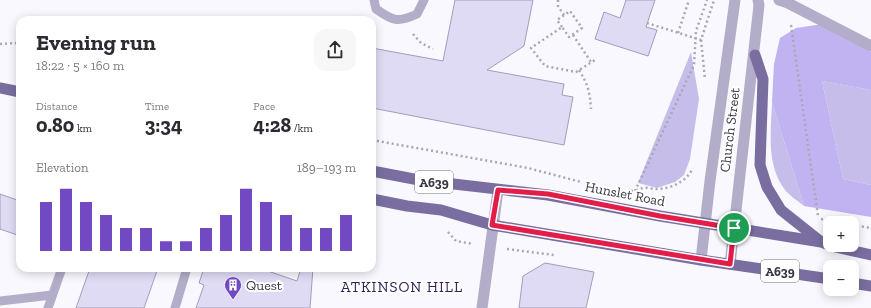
<!DOCTYPE html>
<html lang="en">
<head>
<meta charset="utf-8">
<style>
	body { margin:0; font-family:"Zilla Slab",serif; background:#f7f7f7; color:#2b2b33; height:100vh; display:flex; flex-direction:column; font-size:15px; white-space:nowrap }
	* { box-sizing:border-box; margin:0 }
	p { font-size:13px; color:#7c7c81 }
	.icon { flex:none; width:22px; height:22px; fill:none; stroke:currentColor; stroke-width:2; stroke-linecap:round; stroke-linejoin:round }
	.map { position:relative; flex:1; overflow:hidden }
	.side { position:absolute; left:16px; top:16px; width:360px; height:256px; display:flex; flex-direction:column; background:#fff; border-radius:12px; box-shadow:0 2px 10px #0003 }
	.side>* { flex:none }
	.tools { position:absolute; left:823px; top:216px; display:grid; gap:8px }
	.tools a { display:grid; place-items:center; width:36px; height:36px; border-radius:8px; background:#fff; box-shadow:0 2px 10px #0003; font-size:20px }
	.pin { position:absolute; display:grid; place-items:center; width:34px; height:34px; color:#fff; margin:-17px; border:2px solid #fff; border-radius:50%; box-shadow:0 1px 4px #0007 }
	.round { display:grid; place-items:center; flex:none; width:42px; height:42px; border-radius:12px; background:#f7f7f7 }
	.head { display:flex; align-items:center; justify-content:space-between; height:68px; padding:0 20px }
	h1 { font-size:22px; font-weight:800; line-height:30px }
	.figures { display:grid; grid-template-columns:repeat(3,1fr); gap:6px; height:68px; padding:4px 20px }
	.figures div { display:grid; align-content:center }
	.figures b { font-size:20px; font-weight:800 }
	.figures small { font-size:11px; font-weight:400 }
	.figures p { font-size:11px }
	.chart { height:112px; padding:8px 20px }
	.chart p { display:flex; justify-content:space-between }
	.chart svg { width:100%; height:72px; margin-top:4px; stroke:#7149c2; stroke-width:6 }
	.map>svg:first-child { display:block }
</style>
</head>
<body>
<div class="map">
<svg width="871" height="308" viewBox="0 0 871 308">
	<rect width="100%" height="100%" fill="#f9f8fe"/>
	<g fill="#c7bdea">
		<path d="M691,52L699,99L690,159L684,175L675,182L657,188L638,183Z"/>
		<path d="M822,81L871,90V185L843,179Z"/>
		<path d="M772,102L804,206C798,201 790,196 785,190C766,164 771,133 772,102Z"/>
	</g>
	<path fill="#c1b3f2" d="M823,24L871,52V90L822,81L843,179L871,185V217L804,206L772,102L774,64L780,38L796,28Z"/>
	<g fill="#e0dbf5" stroke="#a39db9">
		<path d="M455,0H533L524,46L487,70L564,84L562,95L573,97L564,145L372,108V48L443,61Z"/>
		<path d="M626,0H655L646,27L657,30L648,56L595,39L604,12L620,18Z"/>
		<path d="M0,194L20,201V236L0,229Z"/>
		<path d="M545,263L594,272L586,308H519L523,276Z"/>
		<path d="M90,268H158L144,308H76Z"/>
		<path d="M204,268H259L297,281L301,268H313L310,308H196L204,285L199,283Z"/>
	</g>
	<g fill="none" stroke-linecap="round" stroke-linejoin="round">
		<g stroke="#a9a7b0" stroke-width="2.5" stroke-dasharray="2 3" stroke-linecap="butt">
			<path d="M558,0V6L564,15"/>
			<path d="M647,23L701,40L714,0"/>
			<path d="M791,25L818,216"/>
			<path d="M562,27L557,20L570,11L582,28L569,37L562,27L531,48L545,66L576,72L595,60"/>
			<path d="M678,33L689,0"/>
			<path d="M413,34L421,43L433,49"/>
			<path d="M573,35L591,62"/>
			<path d="M701,40L705,79"/>
			<path d="M0,44L15,43L20,44"/>
			<path d="M579,70C588,84 590,93 591,109"/>
			<path d="M372,140L528,168L581,182"/>
			<path d="M631,191C635,191 639,189 643,188C647,187 652,189 656,189C671,189 686,182 693,168"/>
			<path d="M635,191L694,65L696,31L707,0"/>
			<path d="M821,219L843,223"/>
			<path d="M852,225L871,228"/>
			<path d="M448,232L456,241L473,244"/>
			<path d="M507,249L554,255"/>
		</g>
		<g stroke="#b3adc9" stroke-width="9">
			<path d="M374,0L376,9C393,21 398,23 417,14L424,0"/>
			<path d="M0,301L52,295"/>
			<path d="M48,308L62,268"/>
			<path d="M175,308L187,268"/>
		</g>
		<path stroke="#b3adc9" stroke-width="11" d="M779,0L788,3L871,46"/>
		<g stroke="#b3adc9" stroke-width="11">
			<path d="M701,260L710,181L735,0"/>
			<path d="M730,264L759,5L758,0"/>
			<path d="M482,308L498,190"/>
		</g>
		<g stroke="#796e9f" stroke-width="11">
			<path d="M755,55L763,79L760,165L767,187L781,210L820,241"/>
			<path d="M0,88L20,92"/>
			<path d="M372,171L419,180L548,195L660,216L821,242L831,246L871,255"/>
			<path d="M372,199L407,206L441,210L492,225L701,260L830,279"/>
			<path d="M852,283L871,286"/>
		</g>
	</g>
	<g fill="none" stroke-linecap="round" stroke-linejoin="round">
		<g stroke="#fff" stroke-width="8">
			<path id="route" d="M498,190L548,194L660,216L734,228L730,264L492,225Z"/>
		</g>
		<use href="#route" stroke="#e11d48" stroke-width="5"/>
	</g>
	<defs>
		<g id="building-pin" transform="scale(0.9)"><path d="M0 17L-7.5 6A9.5 9.5 0 1 1 7.5 6Z" fill="#7149c2" stroke="#fff"/><path d="M-4-6H4V6H1V3H-1V6H-4ZM-2.5-4.3h1.7v1.8h-1.7ZM.8-4.3h1.7v1.8H.8ZM-2.5-1h1.7V.8h-1.7ZM.8-1h1.7V.8H.8Z" fill="#fff"/></g>
	</defs>
	<g fill-rule="evenodd">
		<use href="#building-pin" x="233" y="285"/>
	</g>
	<g text-anchor="middle" dominant-baseline="central" stroke-width="4" stroke-linejoin="round" paint-order="stroke">
		<g fill="#fff" stroke="#75737b" stroke-width="1">
			<rect x="415" y="171" width="38" height="22" rx="3"/>
			<rect x="761" y="260" width="38" height="22" rx="3"/>
		</g>
		<g font-size="13" font-weight="bold" fill="#3a3743">
			<text x="434" y="182">A639</text>
			<text x="780" y="271">A639</text>
		</g>
		<g font-size="14" fill="#3a3743" stroke="#fff">
			<text transform="translate(730 130) rotate(-83)">Church Street</text>
			<text transform="translate(625 194) rotate(11)">Hunslet Road</text>
		</g>
		<g font-size="14" fill="#3a3743" stroke="#fff" text-anchor="start">
			<text x="246" y="285">Quest</text>
		</g>
		<g font-size="15" letter-spacing="1" fill="#33205a" stroke="#fff">
			<text x="402" y="287">ATKINSON HILL</text>
		</g>
	</g>
</svg>
<div class="tools">
<a>+</a>
<a>−</a>
</div>
<div class="pin" style="left:734px;top:228px;background:#1e9e55"><svg class="icon" aria-label="arrive" viewBox="0 0 24 24"><path d="M6 21V4h12l-3 4 3 4H6"/></svg></div>
<section class="side">
<div class="head"><div><h1>Evening run</h1><p>18:22 · 5 × 160 m</p></div><a class="round"><svg class="icon" aria-label="share" viewBox="0 0 24 24"><path d="M12 15V3M7 8l5-5 5 5M5 13v7h14v-7"/></svg></a></div>
<div class="figures">
<div><p>Distance</p><b>0.80<small> km</small></b></div>
<div><p>Time</p><b>3:34</b></div>
<div><p>Pace</p><b>4:28<small> /km</small></b></div>
</div>
<div class="chart"><p><span>Elevation</span>189–193 m</p>
<svg viewBox="0 0 160 44" preserveAspectRatio="none"><path d="M5 44V14M15 44V6M25 44V14M35 44V22M45 44V30M55 44V30M65 44V38M75 44V38M85 44V30M95 44V22M105 44V6M115 44V14M125 44V22M135 44V30M145 44V30M155 44V22"/></svg>
</div>
</section>
</div>
</body>
</html>
